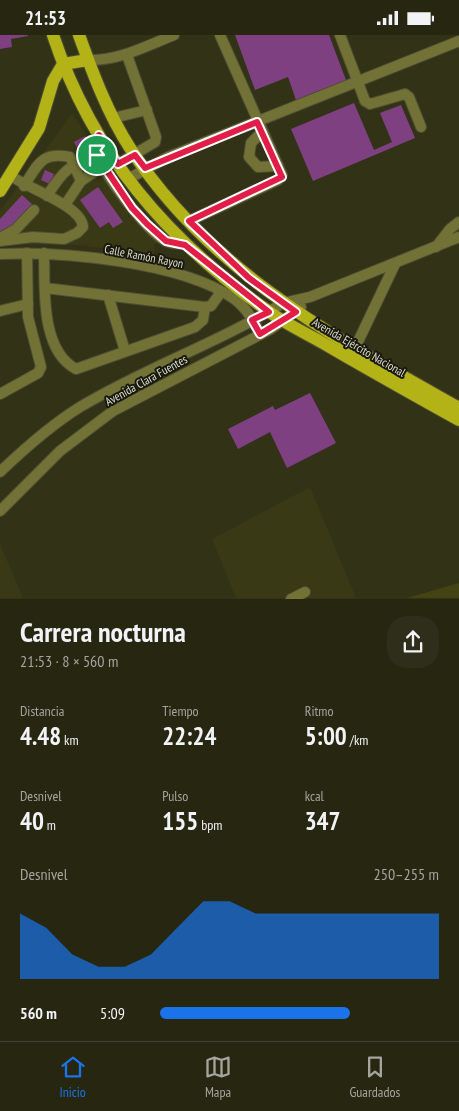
<!DOCTYPE html>
<html lang="es">
<head>
<meta charset="utf-8">
<style>
	body { margin:0; font-family:"PT Sans Narrow",sans-serif; background:#2e2e1a; color:#f1f3f6; height:100vh; display:flex; flex-direction:column; font-size:19px; white-space:nowrap }
	* { box-sizing:border-box; margin:0 }
	p { font-size:16px; color:#a4a59f }
	.icon { flex:none; width:28px; height:28px; fill:none; stroke:currentColor; stroke-width:2; stroke-linecap:round; stroke-linejoin:round }
	.map { position:relative; height:564px; overflow:hidden }
	.sheet { display:flex; flex-direction:column; background:#262611; flex:1 }
	.sheet>* { flex:none }
	.pin { position:absolute; display:grid; place-items:center; width:42px; height:42px; color:#fff; margin:-21px; border:2px solid #fff; border-radius:50%; box-shadow:0 1px 5px #0007 }
	.round { display:grid; place-items:center; flex:none; width:52px; height:52px; border-radius:20px; background:#2e2e1a }
	.headline { display:flex; align-items:center; justify-content:space-between; height:85px; padding:0 20px }
	h1 { font-size:28px; font-weight:700; line-height:38px }
	.figures { display:grid; grid-template-columns:repeat(3,1fr); gap:8px; height:85px; padding:5px 20px }
	.figures div { display:grid; align-content:center }
	.figures b { font-size:25px; font-weight:700 }
	.figures small { font-size:14px; font-weight:400 }
	.figures p { font-size:14px }
	.chart { height:140px; padding:10px 20px }
	.chart p { display:flex; justify-content:space-between }
	.chart svg { width:100%; height:90px; margin-top:5px; fill:#1a73e8; opacity:.7 }
	ul { padding:0 20px; list-style:none; font-size:16px }
	li { display:grid; grid-template-columns:80px 60px 1fr; align-items:center; height:38px }
	li i { height:12px; border-radius:6px; background:#1a73e8 }
	.status { display:flex; justify-content:space-between; align-items:center; height:35px; padding:0 25px; background:#262611; direction:ltr }
	.status svg { height:14px; fill:currentColor }
	.tab-bar { display:flex; justify-content:space-around; align-items:center; height:70px; border-top:1px solid #424331; background:#262611; font-size:14px; color:#a4a59f }
	.tab-bar a { display:grid; justify-items:center; gap:2px }
	.tab-bar .current { color:#1a73e8 }
	.map>svg:first-child { display:block }
</style>
</head>
<body>
<div class="status"><b>21:53</b><svg viewBox="0 0 49 12"><path d="M0 12V9h3v3zM5 12V6h3v6zM10 12V3h3v9zM15 12V0h3v12zM26 1h20v11H26zM47 4h2v5h-2z"/></svg></div>
<div class="map">
<svg width="459" height="564" viewBox="0 0 459 564">
	<rect width="100%" height="100%" fill="#323217"/>
	<g fill="#393916">
		<path d="M72,79L128,159L171,204L154,209V220L79,210L0,209V176Z"/>
		<path d="M310,452L356,563H236L212,504Z"/>
		<path d="M0,509L23,563H0Z"/>
	</g>
	<path fill="#434314" d="M459,548V563H407Z"/>
	<g fill="#7f4082">
		<path d="M0,0H28V1L11,4L12,12L0,14Z"/>
		<path d="M235,0H329L346,45L296,65L288,42L255,55Z"/>
		<path d="M354,68L374,115L392,107L380,78L401,70L415,103L313,146L291,94Z"/>
		<path d="M85,101L92,112L80,118L74,107Z"/>
		<path d="M45,135L54,139L50,149L41,145Z"/>
		<path d="M98,152L123,187L113,193L109,187L100,193L80,165Z"/>
		<path d="M22,160L32,169L4,200L0,196V184Z"/>
		<path d="M310,358L336,408L287,433L270,397L238,414L228,394L273,371L275,375Z"/>
	</g>
	<g fill="none" stroke-linecap="round" stroke-linejoin="round">
		<g stroke="#4d4e34" stroke-width="12">
			<g id="minor">
				<path d="M340,0L365,66L370,69L405,59L409,62L421,92"/>
				<path d="M88,25C119,26 146,11 174,0"/>
				<path d="M113,83L147,75"/>
				<path d="M262,97L251,108L249,122L258,132L278,131"/>
				<path d="M99,100C96,105 95,109 96,115C100,135 147,197 166,206C172,209 179,209 185,209"/>
				<path d="M118,129L155,107L156,102L127,20"/>
				<path d="M128,144L168,122L459,6"/>
				<path d="M24,151C38,130 41,116 70,122L81,146"/>
				<path d="M47,161C64,134 68,132 97,120"/>
				<path d="M65,170L81,146L103,131"/>
				<path d="M189,186L278,145L282,140L220,0"/>
				<path d="M0,203L16,194L34,175"/>
				<path d="M0,206L33,202L64,204L77,198L83,192C82,171 29,154 11,141"/>
				<path d="M436,212L450,194L459,187"/>
				<path d="M44,218C45,253 40,315 76,334L195,292L203,285L205,272L45,253"/>
				<path d="M0,219C62,216 180,227 233,263C246,272 253,285 260,299"/>
				<path d="M108,260L125,316"/>
				<path d="M205,272L211,271L221,257"/>
				<path d="M0,276L28,269"/>
				<path d="M355,313L395,229"/>
				<path d="M0,359L38,338L41,332L28,282L27,218"/>
				<path d="M0,437C24,414 51,390 80,372C145,333 218,308 283,268L310,262L459,202"/>
				<path d="M0,476L60,416L113,376L271,294L301,272"/>
				<path d="M291,564L305,557"/>
			</g>
		</g>
		<g stroke="#4d4e34" stroke-width="14">
			<g id="major">
				<path d="M53,0C92,118 167,205 268,276C287,290 310,300 330,312C373,337 416,361 459,385"/>
				<path d="M79,0C93,39 108,79 130,113C210,237 335,303 459,373"/>
				<path d="M0,156L39,93L53,46L63,29L88,25"/>
			</g>
		</g>
		<use href="#minor" stroke="#727236" stroke-width="10"/>
		<use href="#major" stroke="#b3b217" stroke-width="12"/>
	</g>
	<g fill="none" stroke-linecap="round" stroke-linejoin="round">
		<g stroke="#fff" stroke-width="10">
			<path id="route" d="M257,87L282,142L189,186L249,243L296,277L260,299L252,285L269,277L185,210L166,206L147,189L132,173L99,124L95,109L99,100L118,129L135,120L145,133Z"/>
		</g>
		<use href="#route" stroke="#e11d48" stroke-width="6"/>
	</g>
	<g text-anchor="middle" dominant-baseline="central" stroke-width="4" stroke-linejoin="round" paint-order="stroke">
		<g font-size="12" fill="#dddece" stroke="#19190e">
			<text transform="translate(144 221) rotate(11)">Calle Ramón Rayon</text>
			<text transform="translate(359 312) rotate(30)">Avenida Ejército Nacional</text>
			<text transform="translate(146 345) rotate(-29)">Avenida Clara Fuentes</text>
		</g>
	</g>
</svg>
<div class="pin" style="left:97px;top:120px;background:#1e9e55"><svg class="icon" aria-label="arrive" viewBox="0 0 24 24"><path d="M6 21V4h12l-3 4 3 4H6"/></svg></div>
</div>
<section class="sheet">
<div class="headline"><div><h1>Carrera nocturna</h1><p>21:53 · 8 × 560 m</p></div><a class="round"><svg class="icon" aria-label="share" viewBox="0 0 24 24"><path d="M12 15V3M7 8l5-5 5 5M5 13v7h14v-7"/></svg></a></div>
<div class="figures">
<div><p>Distancia</p><b>4.48<small> km</small></b></div>
<div><p>Tiempo</p><b>22:24</b></div>
<div><p>Ritmo</p><b>5:00<small> /km</small></b></div>
</div>
<div class="figures">
<div><p>Desnivel</p><b>40<small> m</small></b></div>
<div><p>Pulso</p><b>155<small> bpm</small></b></div>
<div><p>kcal</p><b>347</b></div>
</div>
<div class="chart"><p><span>Desnivel</span>250–255 m</p>
<svg viewBox="0 0 160 44" preserveAspectRatio="none"><path d="M0 44V12L10 19L20 32L30 38L40 38L50 32L60 19L70 6L80 6L90 12L100 12L110 12L120 12L130 12L140 12L150 12L160 12V44z"/></svg>
</div>
<ul>
<li><b>560 m</b>5:09<i style="width:68%"></i></li>
</ul>
</section>
<nav class="tab-bar">
<a class="current"><svg class="icon" aria-label="home" viewBox="0 0 24 24"><path d="M3 11l9-7 9 7M6 9v11h12V9"/></svg>Inicio</a>
<a><svg class="icon" aria-label="map" viewBox="0 0 24 24"><path d="M3 6l6-2 6 2 6-2v14l-6 2-6-2-6 2zM9 4v14M15 6v14"/></svg>Mapa</a>
<a><svg class="icon" aria-label="saved" viewBox="0 0 24 24"><path d="M7 4h10v16l-5-4-5 4z"/></svg>Guardados</a>
</nav>
</body>
</html>
